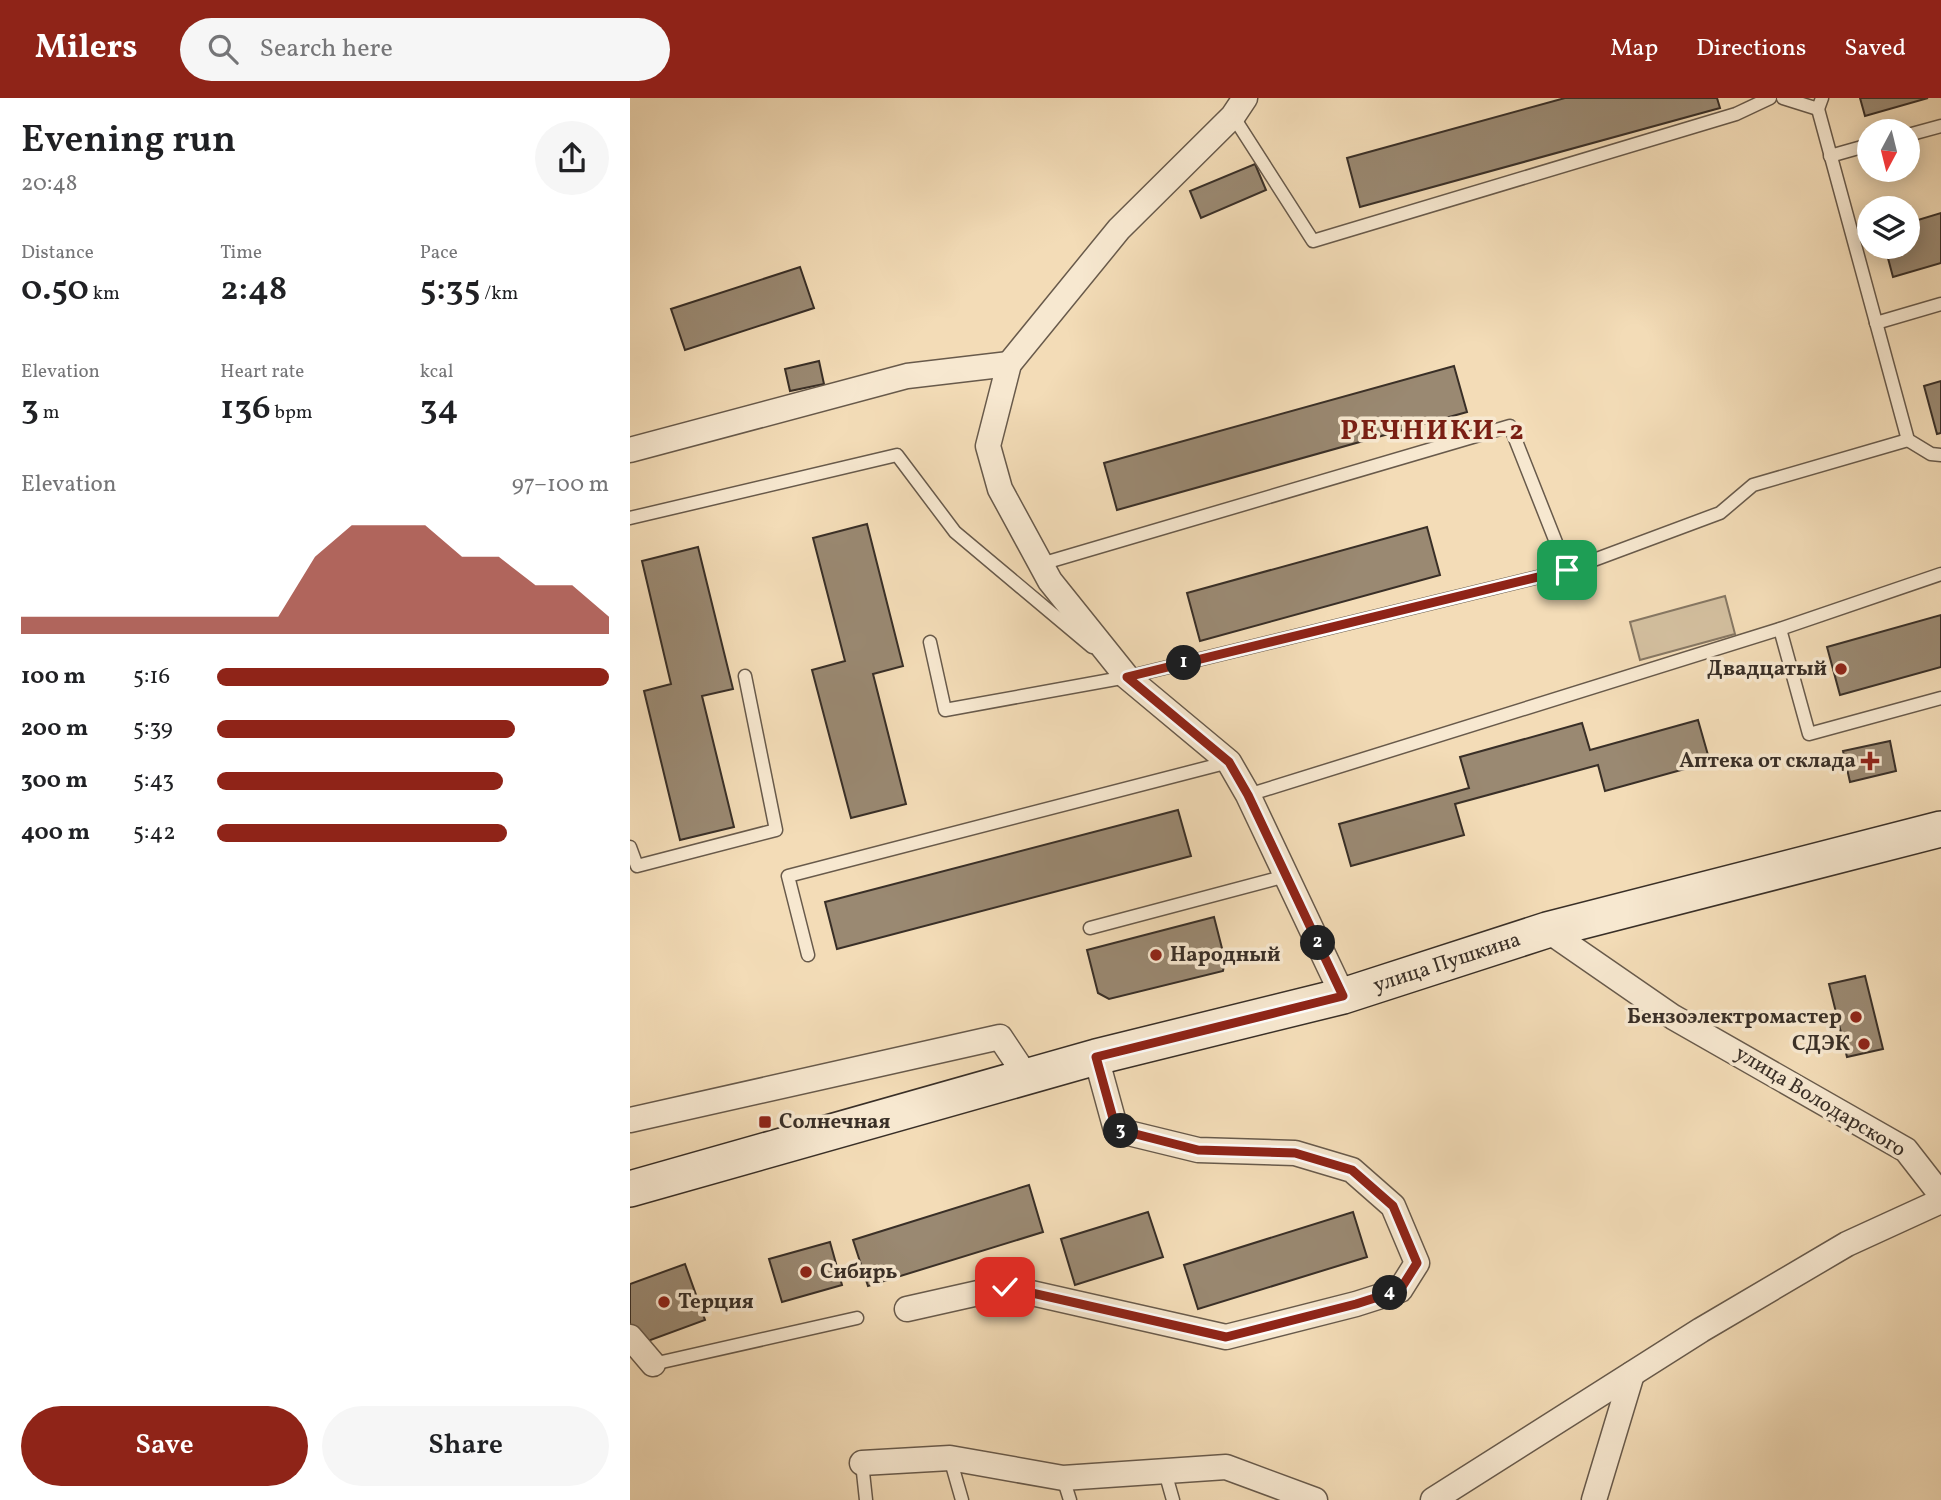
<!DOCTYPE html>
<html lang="en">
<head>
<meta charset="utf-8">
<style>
	body { margin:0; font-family:Vollkorn,serif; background:#f6f6f6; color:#202124; height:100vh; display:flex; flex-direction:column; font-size:26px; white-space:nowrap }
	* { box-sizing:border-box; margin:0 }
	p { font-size:23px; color:#757577 }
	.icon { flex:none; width:38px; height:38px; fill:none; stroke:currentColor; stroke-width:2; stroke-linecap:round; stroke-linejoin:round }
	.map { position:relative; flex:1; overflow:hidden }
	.side { display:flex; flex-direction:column; background:#fff; width:630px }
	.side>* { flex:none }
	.needle { width:46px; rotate:187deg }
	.tools { position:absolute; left:1227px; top:21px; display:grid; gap:14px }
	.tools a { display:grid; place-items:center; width:63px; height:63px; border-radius:50%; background:#fff; box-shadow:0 4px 18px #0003; font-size:35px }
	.pin { position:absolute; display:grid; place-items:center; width:60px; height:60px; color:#fff; margin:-30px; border-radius:14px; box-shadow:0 4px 10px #0006 }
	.km { position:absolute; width:35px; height:35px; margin:-18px; border-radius:50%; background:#222; color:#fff; font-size:19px; line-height:35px; text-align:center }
	.round { display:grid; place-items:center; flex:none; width:74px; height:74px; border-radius:37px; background:#f6f6f6 }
	.summary { display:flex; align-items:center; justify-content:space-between; height:119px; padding:0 21px }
	h1 { font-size:38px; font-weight:600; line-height:52px }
	.figures { display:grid; grid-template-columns:repeat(3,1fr); gap:10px; height:119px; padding:7px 21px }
	.figures div { display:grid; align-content:center }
	.figures b { font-size:35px; font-weight:600 }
	.figures small { font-size:19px; font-weight:400 }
	.figures p { font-size:19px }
	.chart { height:196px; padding:14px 21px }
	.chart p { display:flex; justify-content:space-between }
	.chart svg { width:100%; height:126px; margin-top:7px; fill:#8f2418; opacity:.7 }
	.action { display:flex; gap:14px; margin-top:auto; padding:14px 21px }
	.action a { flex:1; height:80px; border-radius:42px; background:#8f2418; color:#fff; font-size:28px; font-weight:600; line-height:80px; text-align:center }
	.action a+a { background:#f6f6f6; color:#202124 }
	ul { padding:0 21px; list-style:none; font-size:23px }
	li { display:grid; grid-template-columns:112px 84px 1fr; align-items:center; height:52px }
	li i { height:18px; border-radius:9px; background:#8f2418 }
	header { display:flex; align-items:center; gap:42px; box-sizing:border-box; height:98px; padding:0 35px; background:#8f2418; color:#fff }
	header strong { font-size:33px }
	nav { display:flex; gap:38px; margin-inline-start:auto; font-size:24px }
	.search { width:490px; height:63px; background:#f6f6f6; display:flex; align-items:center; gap:18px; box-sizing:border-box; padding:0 24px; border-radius:38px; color:#757577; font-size:26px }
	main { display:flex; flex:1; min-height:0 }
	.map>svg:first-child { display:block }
</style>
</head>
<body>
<header>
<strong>Milers</strong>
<div class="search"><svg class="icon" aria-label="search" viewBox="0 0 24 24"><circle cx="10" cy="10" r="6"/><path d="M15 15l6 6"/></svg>Search here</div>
<nav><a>Map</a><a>Directions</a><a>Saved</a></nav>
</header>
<main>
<section class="side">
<div class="summary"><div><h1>Evening run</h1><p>20:48</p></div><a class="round"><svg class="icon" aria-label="share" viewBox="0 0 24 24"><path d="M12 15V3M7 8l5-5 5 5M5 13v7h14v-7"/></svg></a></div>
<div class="figures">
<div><p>Distance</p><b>0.50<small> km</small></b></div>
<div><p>Time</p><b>2:48</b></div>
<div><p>Pace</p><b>5:35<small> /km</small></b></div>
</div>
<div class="figures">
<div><p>Elevation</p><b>3<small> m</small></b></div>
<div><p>Heart rate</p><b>136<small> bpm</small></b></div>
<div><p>kcal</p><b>34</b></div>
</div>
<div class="chart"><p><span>Elevation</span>97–100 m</p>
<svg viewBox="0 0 160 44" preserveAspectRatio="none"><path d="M0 44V38L10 38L20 38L30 38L40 38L50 38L60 38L70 38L80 17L90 6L100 6L110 6L120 17L130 17L140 27L150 27L160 38V44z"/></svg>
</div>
<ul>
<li><b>100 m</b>5:16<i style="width:100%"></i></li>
<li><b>200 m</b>5:39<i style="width:76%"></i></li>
<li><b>300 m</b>5:43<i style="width:73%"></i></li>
<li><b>400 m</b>5:42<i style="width:74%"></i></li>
</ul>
<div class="action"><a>Save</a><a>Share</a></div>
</section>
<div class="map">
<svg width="1311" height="1402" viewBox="0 0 1311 1402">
	<rect width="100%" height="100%" fill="#f3dcb7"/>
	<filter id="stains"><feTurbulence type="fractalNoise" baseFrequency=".00286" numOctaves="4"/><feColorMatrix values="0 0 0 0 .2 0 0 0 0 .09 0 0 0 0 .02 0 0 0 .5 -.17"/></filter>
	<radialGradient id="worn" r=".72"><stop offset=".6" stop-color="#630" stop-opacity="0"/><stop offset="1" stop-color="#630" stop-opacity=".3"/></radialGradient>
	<path fill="#d3bf9f" stroke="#867763" stroke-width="2" d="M1095,498L1105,536L1010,562L1000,524Z"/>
	<g fill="#9a8972" stroke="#392f27" stroke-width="2">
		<path d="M935,0H1087L1090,10L730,109L717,60Z"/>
		<path d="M1230,0H1298L1235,18Z"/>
		<path d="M625,66L636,92L571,120L560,93Z"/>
		<path d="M1311,115V165L1263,179L1255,149H1278V125Z"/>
		<path d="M170,169L184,210L55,252L41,211Z"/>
		<path d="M189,263L194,286L160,293L155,271Z"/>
		<path d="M824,268L837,314L487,412L474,365Z"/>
		<path d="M1311,283V335L1307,336L1294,288Z"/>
		<path d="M237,426L273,568L243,576L276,706L221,720L182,572L215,563L183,440Z"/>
		<path d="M797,429L810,477L570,543L557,495Z"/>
		<path d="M68,449L103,591L72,598L104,729L50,742L14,593L41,586L12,463Z"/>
		<path d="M1311,517V569L1210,597L1197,549Z"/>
		<path d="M1068,622L1080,664L975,693L968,667L825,706L834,737L721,768L709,726L839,690L830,659L952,625L960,652Z"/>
		<path d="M1260,643L1266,673L1220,684L1213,653Z"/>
		<path d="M548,712L561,758L207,851L195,804Z"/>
		<path d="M584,819L595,862L593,873L479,901L468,895L457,852Z"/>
		<path d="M1235,878L1253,951L1217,959L1199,886Z"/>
		<path d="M399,1087L413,1134L238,1188L223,1142Z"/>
		<path d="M518,1114L533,1159L445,1187L431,1141Z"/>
		<path d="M723,1114L737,1159L568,1211L554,1167Z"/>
		<path d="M200,1144L212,1187L152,1204L139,1161Z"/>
		<path d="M55,1166L75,1222L7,1247L0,1227V1186Z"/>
	</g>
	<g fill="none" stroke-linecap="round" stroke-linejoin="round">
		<g stroke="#685a4b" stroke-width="15">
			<g id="service">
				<path d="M1153,0L1188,11L1192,0"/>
				<path d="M1188,11L1278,342L1301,356L1311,357"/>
				<path d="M603,18L683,143L1106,16L1140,0"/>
				<path d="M1278,37L1311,28"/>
				<path d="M1200,58L1239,47"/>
				<path d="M1246,225L1311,206"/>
				<path d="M0,420L267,357L325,434L462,549"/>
				<path d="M411,466L880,328L937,472"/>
				<path d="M1150,531L1179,636L1311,600"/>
				<path d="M300,544L315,612L497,579L937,472L1090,415L1123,387L1278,342"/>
				<path d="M618,697L1150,531L1311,476"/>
				<path d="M0,749L7,768L146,732L115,578"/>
				<path d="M460,830L656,778"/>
				<path d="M178,857L158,778L599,664"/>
				<path d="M23,1266L227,1220"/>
				<path d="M320,1360L332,1402"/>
				<path d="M232,1365L236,1402"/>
				<path d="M535,1374L543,1402"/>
				<path d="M433,1380L440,1402"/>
			</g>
		</g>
		<g stroke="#685a4b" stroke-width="27">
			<g id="minor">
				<path d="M615,0L603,18L489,131L379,266L358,348L370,391L420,483L497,579L599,664L618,697L713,898"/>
				<path d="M0,352L277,278L379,266"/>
				<path d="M917,832L1043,919L1276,1052L1311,1097"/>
				<path d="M0,1022L370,939L396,978"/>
				<path d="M277,1211L375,1189L596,1239L726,1206L770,1192L787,1165L763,1108L722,1072L665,1055L568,1052L486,1032L466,959"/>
				<path d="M0,1239L23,1266"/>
				<path d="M232,1365L320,1360L433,1380L596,1369L685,1402"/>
				<path d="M803,1402L1071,1232L1217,1146L1311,1103"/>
				<path d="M964,1402L1002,1276"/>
			</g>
		</g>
		<g stroke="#392f27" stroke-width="38">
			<path id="secondary" d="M0,1091L466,959L713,898L917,832L1311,731"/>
		</g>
		<use href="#service" stroke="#f7e8d0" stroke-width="12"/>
		<use href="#minor" stroke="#f7e8d0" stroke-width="24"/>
		<use href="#secondary" stroke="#f7e8d0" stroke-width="35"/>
	</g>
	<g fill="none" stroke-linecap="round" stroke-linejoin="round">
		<g stroke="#fff" stroke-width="14">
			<path id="route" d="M375,1189L596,1239L726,1206L770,1192L787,1165L763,1108L722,1072L665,1055L568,1052L486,1031L466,959L713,898L618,697L599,664L497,579L937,472"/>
		</g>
		<use href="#route" stroke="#8f2418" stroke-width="9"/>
	</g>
	<g fill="#8f2418" stroke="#f7e8d0" stroke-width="2.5">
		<circle cx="1211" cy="571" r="7"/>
		<path d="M1236.5 652.5h7v7h7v7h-7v7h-7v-7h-7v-7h7z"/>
		<circle cx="526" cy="857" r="7"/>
		<circle cx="1226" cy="919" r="7"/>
		<circle cx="1234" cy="946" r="7"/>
		<rect x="128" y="1017" width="14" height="14" rx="3.5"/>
		<circle cx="176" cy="1174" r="7"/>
		<circle cx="34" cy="1204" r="7"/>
	</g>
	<g text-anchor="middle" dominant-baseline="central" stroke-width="7" stroke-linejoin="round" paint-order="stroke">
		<g font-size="21" font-weight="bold" fill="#392f27" stroke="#f7e8d0" text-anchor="end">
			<text x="1197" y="571">Двадцатый</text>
			<text x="1226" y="663">Аптека от склада</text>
			<text x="540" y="857" text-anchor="start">Народный</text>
			<text x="1212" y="919">Бензоэлектромастер</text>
			<text x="1220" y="946">СДЭК</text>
			<text x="149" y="1024" text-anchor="start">Солнечная</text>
			<text x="190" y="1174" text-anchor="start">Сибирь</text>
			<text x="48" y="1204" text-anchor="start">Терция</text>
		</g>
		<g font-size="21" fill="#392f27" stroke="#f7e8d0">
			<text transform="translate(817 865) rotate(-18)">улица Пушкина</text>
			<text transform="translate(1190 1004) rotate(31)">улица Володарского</text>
		</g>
		<g font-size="28" font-weight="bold" letter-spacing="2" fill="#7a1f14" stroke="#f7e8d0">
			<text x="803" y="333">РЕЧНИКИ-2</text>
		</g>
	</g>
	<rect width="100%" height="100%" filter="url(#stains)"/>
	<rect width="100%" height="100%" fill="url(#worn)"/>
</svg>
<div class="tools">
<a><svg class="needle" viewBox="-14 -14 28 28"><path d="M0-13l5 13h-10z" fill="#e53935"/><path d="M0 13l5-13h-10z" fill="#757577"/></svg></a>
<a><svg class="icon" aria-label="layers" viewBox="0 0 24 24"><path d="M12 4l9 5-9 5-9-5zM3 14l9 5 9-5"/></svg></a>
</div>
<div class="pin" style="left:937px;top:472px;background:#1e9e55"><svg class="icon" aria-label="arrive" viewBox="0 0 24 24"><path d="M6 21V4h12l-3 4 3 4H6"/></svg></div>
<div class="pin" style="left:375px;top:1189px;background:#d93025"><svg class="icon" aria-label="check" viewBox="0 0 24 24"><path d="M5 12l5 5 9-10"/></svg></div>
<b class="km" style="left:554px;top:565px">1</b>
<b class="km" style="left:688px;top:845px">2</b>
<b class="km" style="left:491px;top:1033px">3</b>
<b class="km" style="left:760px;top:1195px">4</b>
</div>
</main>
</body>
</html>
